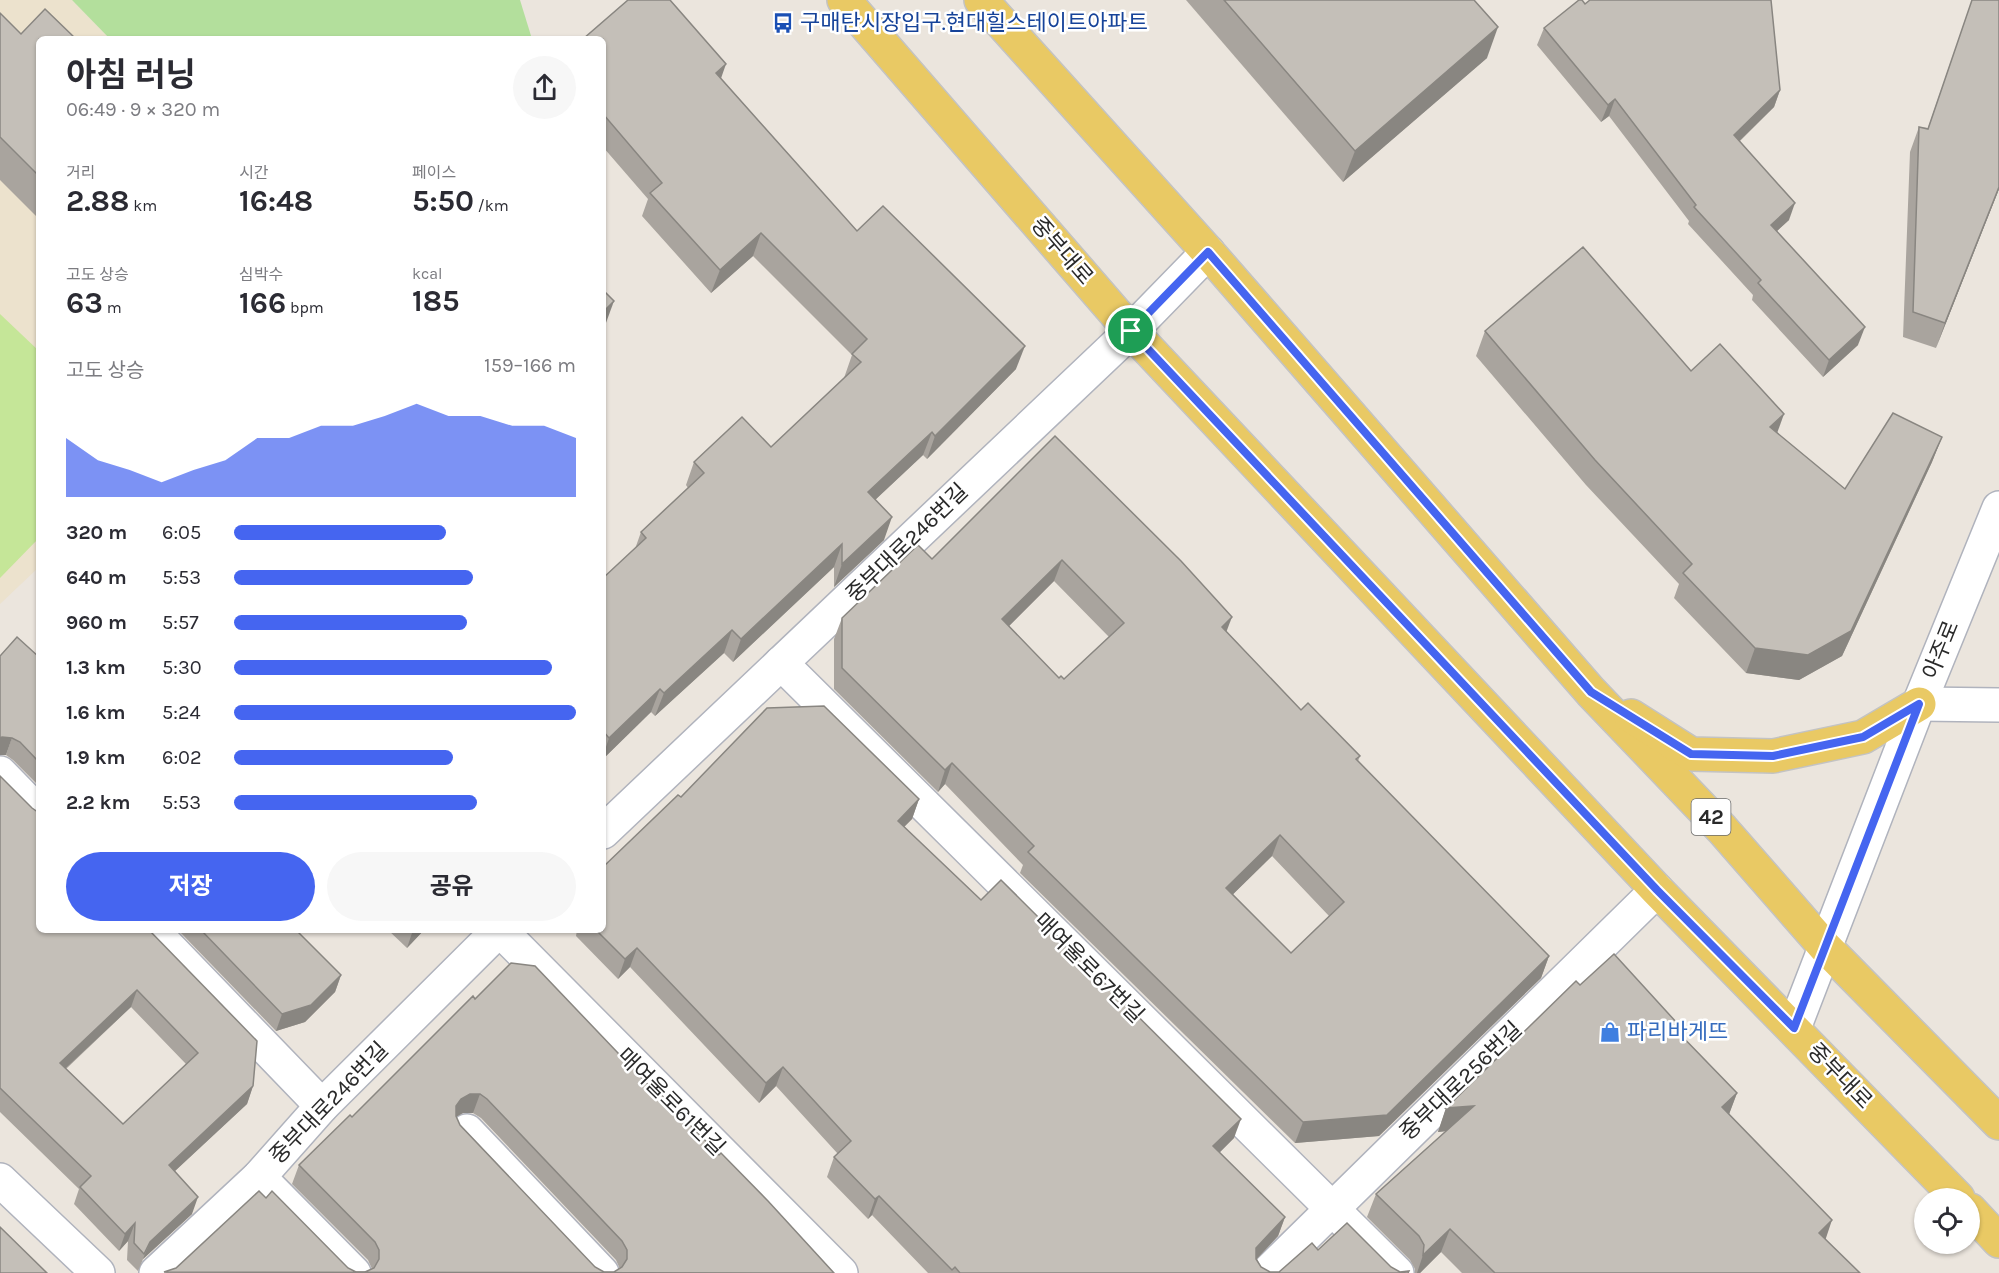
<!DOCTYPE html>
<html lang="ko">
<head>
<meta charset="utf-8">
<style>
	body { margin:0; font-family:Karla,"Noto Sans KR",sans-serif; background:#f7f7f7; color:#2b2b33; height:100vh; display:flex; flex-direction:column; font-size:22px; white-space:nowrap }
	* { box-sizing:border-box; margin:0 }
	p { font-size:20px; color:#7c7c81 }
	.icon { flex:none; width:33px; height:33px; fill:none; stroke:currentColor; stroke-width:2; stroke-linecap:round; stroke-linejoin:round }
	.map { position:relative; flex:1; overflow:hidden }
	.side { position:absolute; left:36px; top:36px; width:570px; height:897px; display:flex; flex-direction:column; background:#fff; border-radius:9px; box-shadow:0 2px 4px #0004 }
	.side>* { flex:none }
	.fabs { position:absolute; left:1914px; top:1188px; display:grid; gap:12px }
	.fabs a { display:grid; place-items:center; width:66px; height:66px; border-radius:50%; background:#fff; box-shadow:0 2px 4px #0004; font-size:30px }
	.pin { position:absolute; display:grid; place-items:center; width:51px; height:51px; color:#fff; margin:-26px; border:3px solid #fff; border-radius:50%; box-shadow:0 2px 6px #0007 }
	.round { display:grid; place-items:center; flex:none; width:63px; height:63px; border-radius:32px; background:#f7f7f7 }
	.overview { display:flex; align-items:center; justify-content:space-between; height:102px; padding:0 30px }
	h1 { font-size:33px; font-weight:700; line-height:45px }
	.metrics { display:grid; grid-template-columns:repeat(3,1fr); gap:9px; height:102px; padding:6px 30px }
	.metrics div { display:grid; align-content:center }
	.metrics b { font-size:30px; font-weight:700 }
	.metrics small { font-size:16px; font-weight:400 }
	.metrics p { font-size:16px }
	.chart { height:168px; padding:12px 30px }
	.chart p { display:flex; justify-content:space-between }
	.chart svg { width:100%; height:108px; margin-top:6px; fill:#4565f0; opacity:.7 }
	.primary-button { display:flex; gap:12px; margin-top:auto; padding:12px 30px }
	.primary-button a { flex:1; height:69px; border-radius:36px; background:#4565f0; color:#fff; font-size:24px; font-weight:700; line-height:69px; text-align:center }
	.primary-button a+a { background:#f7f7f7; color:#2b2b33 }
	ul { padding:0 30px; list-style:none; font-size:20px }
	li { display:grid; grid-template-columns:96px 72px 1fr; align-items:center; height:45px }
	li i { height:15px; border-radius:8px; background:#4565f0 }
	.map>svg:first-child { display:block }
</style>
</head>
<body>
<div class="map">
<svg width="1999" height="1273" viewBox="0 0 1999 1273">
	<rect width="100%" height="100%" fill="#ebe5dd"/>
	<path fill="#ece2cd" d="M0,0H72L110,39H39V567L0,604Z"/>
	<path fill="#b3df9c" d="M72,0H520L532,39H110Z"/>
	<path fill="#c5e698" d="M0,314L39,351V538L0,578Z"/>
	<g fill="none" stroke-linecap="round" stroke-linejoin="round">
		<g stroke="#b0b3bd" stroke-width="36">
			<g id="street">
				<path d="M781,663L1397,1273"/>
				<path d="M1919,704L1999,705"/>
				<path d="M0,773L39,813"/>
				<path d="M603,832L1131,331L1208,252"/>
				<path d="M152,930L322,1106"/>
				<path d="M500,930L841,1273"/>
				<path d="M467,1131L602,1273"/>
				<path d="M259,1177L354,1273"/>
				<path d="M0,1180L98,1273"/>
				<path d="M156,1273L259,1177L322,1106L499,930"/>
				<path d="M1267,1273L1657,890"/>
			</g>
		</g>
		<g stroke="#b0b3bd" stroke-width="36">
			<path id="secondary" d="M1794,1028L1919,704L1999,508"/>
		</g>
		<g stroke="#c3c3c3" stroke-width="36">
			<g id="primary">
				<path d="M844,0L1131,331L1657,890L1958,1198"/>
				<path d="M981,0L1208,252L1591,692L1722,829L1825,947L1999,1123"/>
				<path d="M1631,716L1691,754L1773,756L1863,737L1919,704"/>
				<path d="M1970,1210L1999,1241"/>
			</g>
		</g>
		<use href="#street" stroke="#fff" stroke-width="33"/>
		<use href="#secondary" stroke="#fff" stroke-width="33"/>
		<use href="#primary" stroke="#e9c964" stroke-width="33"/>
	</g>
	<g fill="#a9a49e" fill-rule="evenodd">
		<path d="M1186,0H1474L1487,58L1343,182Z"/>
		<path d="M1972,0H1999V189L1936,348L1903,337L1910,152L1919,127L1928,128Z"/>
		<path d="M0,13L21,34L39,39V219L0,180Z"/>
		<path d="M1544,28L1780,90L1774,107L1740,141L1789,220L1777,231L1858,345L1823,377L1752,300L1753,295L1688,224L1689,221L1609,116L1601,122L1537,45Z"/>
		<path d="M603,39L721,79L857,231L1016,369L927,459L923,455L875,500L884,540L834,587V567L733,662L724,653L655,716L651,712L603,759V578L635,549L641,532L688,488L686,485L694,462L771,447L844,378L852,355L753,256L711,293L642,216L648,199L603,147Z"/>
		<path d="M1485,331L1691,371L1777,433L1845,489L1942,437L1932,462L1842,656L1799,680L1746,673L1674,598L1679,584L1586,485L1476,356Z"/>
		<path d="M1055,436L1227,632L1301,710L1360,756L1358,761L1549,956L1541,978L1379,1136L1295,1143L1020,873L1023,865L945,784L938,792L834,689V639L842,618L932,559ZM1054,581L1109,637L1064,679L1059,678L1009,626ZM1272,856L1329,916L1291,953L1233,894Z"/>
		<path d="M39,657V786L13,760L6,755Z"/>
		<path d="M0,776L149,930L253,1086L247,1104L175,1171L192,1214L143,1259L138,1271L127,1260L128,1241L119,1251L74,1204L79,1189L0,1112ZM131,1007L186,1064L123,1124L66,1069Z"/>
		<path d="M681,797L919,799L912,819L904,827L981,900L1234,1138L1219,1153L1285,1217L1278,1236L1257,1259L1261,1267L1270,1272H1279L1318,1250L1391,1267L1400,1272L1409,1271V1273H928L872,1215L868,1219L827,1177L834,1157L838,1154L776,1086L759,1103L630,967L618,979L576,936L577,930H603Z"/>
		<path d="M178,930H296L341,975L335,992L305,1022L276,1031Z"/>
		<path d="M388,930H424L407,948Z"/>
		<path d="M1580,985L1677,1023L1675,1029L1737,1093L1729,1114L1825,1239L1860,1273H1462L1441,1252L1420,1273H1415V1269L1410,1260L1367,1217L1376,1194L1446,1131L1438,1132L1446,1108Z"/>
		<path d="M475,999L659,1096L719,1155L834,1273H164L176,1268L266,1198L348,1268L356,1272H365L372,1269L368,1260L292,1184L299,1165L352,1117ZM463,1113H473L481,1118L616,1260L620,1269L614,1272H604L595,1267L460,1125L456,1117Z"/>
	</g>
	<g fill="#898681">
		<path d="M1498,27L1487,58L1343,182L1355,151Z"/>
		<path d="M726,64L718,87L716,73Z"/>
		<path d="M1780,90L1774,107L1728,152L1734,135Z"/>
		<path d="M1615,99L1609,116L1601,122L1608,105Z"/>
		<path d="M1999,187V189L1936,348L1945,323Z"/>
		<path d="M1795,203L1789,220L1765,242L1771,225Z"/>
		<path d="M761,233L753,256L711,293L720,270Z"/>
		<path d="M614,301L603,331V312Z"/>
		<path d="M1865,327L1858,345L1823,377L1829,360Z"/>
		<path d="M1025,346L1016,369L927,459L935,436Z"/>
		<path d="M1784,414L1775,439L1770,427Z"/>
		<path d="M932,432L923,455L859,515L868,492Z"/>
		<path d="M1942,437L1932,462L1842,656L1799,680L1746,673L1755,648Z"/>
		<path d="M892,517L884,540L834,587L842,564Z"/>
		<path d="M842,544L834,567L733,662L741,639Z"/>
		<path d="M1062,560L1054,581L994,641L1002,619Z"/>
		<path d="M1232,617L1224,638L1222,627Z"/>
		<path d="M732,630L724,653L655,716L664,693Z"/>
		<path d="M660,689L651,712L603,759V756L609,738Z"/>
		<path d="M2,737L12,738L6,755H0V738Z"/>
		<path d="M952,763L945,784L938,792L945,770Z"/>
		<path d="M919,799L912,819L891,840L898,821Z"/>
		<path d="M1280,835L1272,856L1218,909L1226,888Z"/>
		<path d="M413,930H424L407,948Z"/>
		<path d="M637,948L630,967L618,979L625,959Z"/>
		<path d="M1549,956L1541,978L1379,1136L1295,1143L1303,1122Z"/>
		<path d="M341,975L335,992L305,1022L276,1031L282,1014Z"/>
		<path d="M137,990L131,1007L53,1080L60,1063Z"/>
		<path d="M783,1067L776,1086L759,1103L766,1083Z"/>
		<path d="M253,1086L247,1104L162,1183L169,1165Z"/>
		<path d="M1737,1093L1728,1117L1722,1107Z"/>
		<path d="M470,1094H480L473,1113H463L454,1118L456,1106L461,1099Z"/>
		<path d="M1474,1106L1466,1129L1438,1132L1446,1108Z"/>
		<path d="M1241,1119L1234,1138L1206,1166L1213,1146Z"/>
		<path d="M879,1196L872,1215L868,1219L875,1199Z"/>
		<path d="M198,1197L192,1214L143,1259L138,1271L150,1242Z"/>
		<path d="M1285,1217L1278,1236L1249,1267L1256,1248Z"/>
		<path d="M1832,1220L1824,1244L1819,1233Z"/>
		<path d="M135,1223L128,1241L119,1251L125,1234Z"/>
		<path d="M1450,1229L1441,1252L1420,1273H1417L1423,1255Z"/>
	</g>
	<g fill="#c4bfb8" stroke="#898681" stroke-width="1.5" fill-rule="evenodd">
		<path d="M628,0H670L726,64L716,73L857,231L883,206L1025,346L935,436L932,432L868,492L892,517L842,564V544L741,639L732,630L664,693L660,689L609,738L603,731V578L646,538L641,532L704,473L694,462L742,417L771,447L861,362L852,354L867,339L761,233L720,270L650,193L662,183L604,115L603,116V39H583Z"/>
		<path d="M1224,0H1474L1498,27L1355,151Z"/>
		<path d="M1579,0H1582L1585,4L1590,0H1771L1780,90L1734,135L1795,203L1771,225L1865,327L1829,360L1758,283L1761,280L1694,207L1696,205L1615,99L1608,105L1544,28Z"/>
		<path d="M1972,0H1999V187L1945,323L1913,312L1919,127L1928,129Z"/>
		<path d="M45,9L76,39H39V176L0,137V13L21,34Z"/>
		<path d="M1583,247L1691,371L1720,344L1784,414L1770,427L1845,489L1893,413L1942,437L1851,631L1808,655L1755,648L1683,573L1692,564L1595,460L1485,331Z"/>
		<path d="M603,290L614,301L603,312Z"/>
		<path d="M1055,436L1181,561L1232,617L1222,627L1301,710L1308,703L1360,756L1356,759L1549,956L1387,1115L1303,1122L1028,852L1034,846L952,763L945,770L842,668V618L918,545L932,559ZM1062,560L1124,623L1064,679L1061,676L1059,678L1002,619ZM1280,835L1344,902L1291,953L1226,888Z"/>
		<path d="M17,637L39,657V762L20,742L12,738L2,737L0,738V656Z"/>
		<path d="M824,706L919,799L898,821L981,900L1001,880L1241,1119L1213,1146L1285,1217L1256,1248V1259L1261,1267L1270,1272H1279L1312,1243L1318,1250L1347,1223L1391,1267L1400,1272L1409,1271L1408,1273H960L955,1267L952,1270L879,1196L875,1199L834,1157L851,1141L783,1067L766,1083L637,948L625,959L596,930H603V867L678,795L681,797L767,708Z"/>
		<path d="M0,776L32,808L39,813V930H149L257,1041L253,1086L169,1165L198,1197L150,1242L144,1254L134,1243L135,1223L125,1234L80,1187L91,1176L0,1088ZM137,990L198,1053L123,1124L60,1063Z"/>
		<path d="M201,930H296L341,975L311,1005L282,1014Z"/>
		<path d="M1614,954L1677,1023L1673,1027L1737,1093L1722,1107L1832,1220L1819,1233L1860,1273H1495L1450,1229L1423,1255L1424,1245L1419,1236L1376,1194L1474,1106L1446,1108L1576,981L1580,985Z"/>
		<path d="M511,963L535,966L659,1096L661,1094L719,1155L721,1153L768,1201L834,1273L164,1272L176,1268L259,1191L266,1198L272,1191L348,1268L356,1272H365L374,1268L379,1259V1250L375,1242L299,1165L350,1115L352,1117L473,996L475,999ZM470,1094H480L487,1099L622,1241L627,1250V1259L622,1267L614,1272H604L595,1267L460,1125L456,1116V1106L461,1099Z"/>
		<path d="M0,1227L47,1273H0Z"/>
	</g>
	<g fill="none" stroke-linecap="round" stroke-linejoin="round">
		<g stroke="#fff" stroke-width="12">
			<path id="route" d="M1208,252L1591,692L1691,754L1773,756L1863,737L1919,704L1794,1028L1657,890L1131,331Z"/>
		</g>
		<use href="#route" stroke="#4565f0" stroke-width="8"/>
	</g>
	<defs>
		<g id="bus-bare" transform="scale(1.62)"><path d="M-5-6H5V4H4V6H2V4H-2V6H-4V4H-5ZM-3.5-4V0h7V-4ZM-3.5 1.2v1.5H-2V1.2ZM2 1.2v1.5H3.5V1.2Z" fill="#1a4fb4" stroke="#fff" stroke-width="2.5" paint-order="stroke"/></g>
		<g id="shop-bare" transform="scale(1.62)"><path d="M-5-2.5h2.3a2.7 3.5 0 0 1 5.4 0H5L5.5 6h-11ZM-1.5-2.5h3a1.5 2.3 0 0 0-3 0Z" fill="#3f7fe0" stroke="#fff" stroke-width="2.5" paint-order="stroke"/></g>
	</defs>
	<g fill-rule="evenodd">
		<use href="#bus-bare" x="783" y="23"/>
		<use href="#shop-bare" x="1610" y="1032"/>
	</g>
	<g text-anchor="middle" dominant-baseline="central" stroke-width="5" stroke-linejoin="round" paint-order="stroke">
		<rect fill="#fff" stroke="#6a6a6a" stroke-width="1.5" x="1691.5" y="799" width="39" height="36" rx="4.5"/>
		<g font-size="21" font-weight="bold" fill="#2a2a2a">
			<text x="1711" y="817">42</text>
		</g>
		<g font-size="22" fill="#164399" stroke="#fff" text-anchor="start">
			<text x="800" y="23">구매탄시장입구.현대힐스테이트아파트</text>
		</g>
		<g font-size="22" fill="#2a2a2a" stroke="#fff">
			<text transform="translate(1062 251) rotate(49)">중부대로</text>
			<text transform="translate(907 543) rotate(-44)">중부대로246번길</text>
			<text transform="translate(1941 650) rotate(-68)">아주로</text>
			<text transform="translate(1089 968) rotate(45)">매여울로67번길</text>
			<text transform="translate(1840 1076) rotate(46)">중부대로</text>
			<text transform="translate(1461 1081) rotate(-44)">중부대로256번길</text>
			<text transform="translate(671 1102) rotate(45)">매여울로61번길</text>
			<text transform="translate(329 1103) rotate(-46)">중부대로246번길</text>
		</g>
		<g font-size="22" fill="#366cbe" stroke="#fff" text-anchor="start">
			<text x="1627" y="1032">파리바게뜨</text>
		</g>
	</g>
</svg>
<div class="fabs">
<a><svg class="icon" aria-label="locate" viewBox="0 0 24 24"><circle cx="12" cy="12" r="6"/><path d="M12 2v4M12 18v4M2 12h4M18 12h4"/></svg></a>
</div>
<div class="pin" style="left:1131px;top:331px;background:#1e9e55"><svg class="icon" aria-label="arrive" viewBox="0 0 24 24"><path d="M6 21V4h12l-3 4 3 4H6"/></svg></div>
<section class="side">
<div class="overview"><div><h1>아침 러닝</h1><p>06:49 · 9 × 320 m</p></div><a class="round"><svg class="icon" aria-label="share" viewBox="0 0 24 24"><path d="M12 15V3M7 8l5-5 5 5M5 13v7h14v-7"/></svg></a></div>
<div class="metrics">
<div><p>거리</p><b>2.88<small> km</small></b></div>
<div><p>시간</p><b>16:48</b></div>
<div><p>페이스</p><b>5:50<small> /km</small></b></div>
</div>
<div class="metrics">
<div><p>고도 상승</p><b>63<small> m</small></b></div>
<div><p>심박수</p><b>166<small> bpm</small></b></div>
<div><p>kcal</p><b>185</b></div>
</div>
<div class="chart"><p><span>고도 상승</span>159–166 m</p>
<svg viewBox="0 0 160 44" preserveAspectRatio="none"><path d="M0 44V20L10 29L20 33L30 38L40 33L50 29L60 20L70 20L80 15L90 15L100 11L110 6L120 11L130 11L140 15L150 15L160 20V44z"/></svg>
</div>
<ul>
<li><b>320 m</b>6:05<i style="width:62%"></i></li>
<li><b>640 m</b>5:53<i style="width:70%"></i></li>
<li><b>960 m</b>5:57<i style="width:68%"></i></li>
<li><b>1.3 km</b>5:30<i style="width:93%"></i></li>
<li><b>1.6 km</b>5:24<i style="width:100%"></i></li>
<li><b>1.9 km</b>6:02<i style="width:64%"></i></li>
<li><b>2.2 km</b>5:53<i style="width:71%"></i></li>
</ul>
<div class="primary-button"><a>저장</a><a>공유</a></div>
</section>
</div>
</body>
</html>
